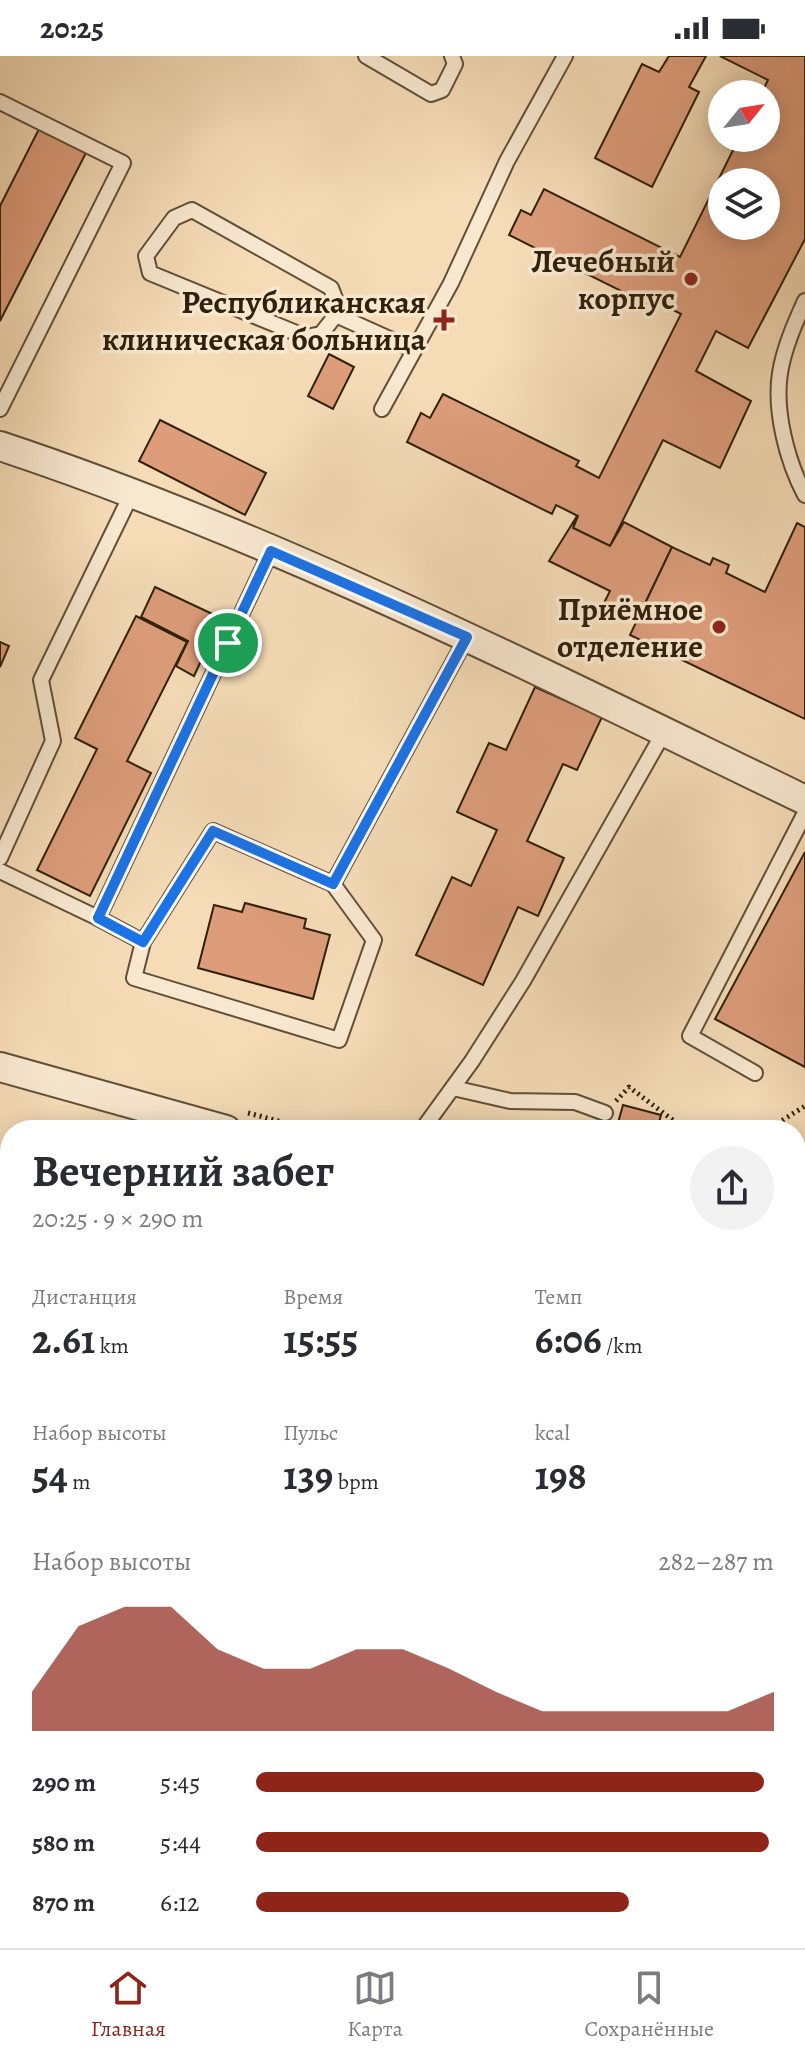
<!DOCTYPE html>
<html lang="ru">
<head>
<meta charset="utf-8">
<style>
	body { margin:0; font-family:Alegreya,serif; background:#f2f2f3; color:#2b2b33; height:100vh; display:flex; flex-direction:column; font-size:30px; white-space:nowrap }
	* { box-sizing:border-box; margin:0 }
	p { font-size:26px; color:#7c7c81 }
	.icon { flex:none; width:44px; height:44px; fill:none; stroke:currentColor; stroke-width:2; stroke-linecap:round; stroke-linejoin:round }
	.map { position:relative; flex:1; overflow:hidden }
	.side { position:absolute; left:0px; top:1064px; width:806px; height:828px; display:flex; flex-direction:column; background:#fff; border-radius:32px 32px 0 0; box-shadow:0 4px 20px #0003 }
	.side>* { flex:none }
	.needle { width:52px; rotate:60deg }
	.buttons { position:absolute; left:708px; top:24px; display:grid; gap:16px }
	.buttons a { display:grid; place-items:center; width:72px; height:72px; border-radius:50%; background:#fff; box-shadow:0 4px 20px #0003; font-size:40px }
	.pin { position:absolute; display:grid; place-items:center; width:68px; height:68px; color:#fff; margin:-34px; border:4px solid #fff; border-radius:50%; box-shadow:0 2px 8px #0007 }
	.round { display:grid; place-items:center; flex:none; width:84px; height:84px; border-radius:42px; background:#f2f2f3 }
	.overview { display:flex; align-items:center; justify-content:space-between; height:136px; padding:0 32px }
	h1 { font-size:44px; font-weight:600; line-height:60px }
	.stats { display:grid; grid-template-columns:repeat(3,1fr); gap:12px; height:136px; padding:8px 32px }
	.stats div { display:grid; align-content:center }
	.stats b { font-size:40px; font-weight:600 }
	.stats small { font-size:22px; font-weight:400 }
	.stats p { font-size:22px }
	.chart { height:224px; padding:16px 32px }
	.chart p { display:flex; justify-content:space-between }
	.chart svg { width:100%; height:144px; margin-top:8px; fill:#8f2418; opacity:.7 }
	ul { padding:0 32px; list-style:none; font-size:26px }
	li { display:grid; grid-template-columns:128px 96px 1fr; align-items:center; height:60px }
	li i { height:20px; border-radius:10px; background:#8f2418 }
	.status { display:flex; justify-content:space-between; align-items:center; height:56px; padding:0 40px; background:#fff; direction:ltr }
	.status svg { height:22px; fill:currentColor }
	.menu { display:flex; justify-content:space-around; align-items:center; height:112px; border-top:2px solid #e1e1e2; background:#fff; font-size:22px; color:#7c7c81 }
	.menu a { display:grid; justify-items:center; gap:4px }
	.menu .current { color:#8f2418 }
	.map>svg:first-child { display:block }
</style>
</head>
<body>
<div class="status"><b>20:25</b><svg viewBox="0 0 49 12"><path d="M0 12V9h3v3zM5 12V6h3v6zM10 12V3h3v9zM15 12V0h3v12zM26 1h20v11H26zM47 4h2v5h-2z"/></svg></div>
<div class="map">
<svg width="805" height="1892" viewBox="0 0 805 1892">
	<rect width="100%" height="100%" fill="#f5dcb7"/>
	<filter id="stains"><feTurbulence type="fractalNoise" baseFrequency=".0025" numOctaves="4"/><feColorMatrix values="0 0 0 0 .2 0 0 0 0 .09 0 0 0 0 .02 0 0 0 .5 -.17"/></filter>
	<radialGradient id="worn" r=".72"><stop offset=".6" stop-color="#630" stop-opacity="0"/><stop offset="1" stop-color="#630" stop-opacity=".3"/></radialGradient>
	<g fill="#bac08f" stroke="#75704e" stroke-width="2">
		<path d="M0,1273L10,1275V1394L0,1402Z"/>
		<path d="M0,1432L10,1436V1503L0,1500Z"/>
	</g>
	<g fill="#dd9d7b" stroke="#30200c" stroke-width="2" fill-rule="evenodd">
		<path d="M669,0H706L689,31L699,36L652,131L595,102L642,8L659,16Z"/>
		<path d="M720,0H805V183L748,292L716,275L696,315L751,345L720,412L663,384L610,490L573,472L578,460L556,449L552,458L407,386L421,357L430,362L443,338L579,405L576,410L599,422L681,258L658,246L655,252L509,179L521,154L531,159L544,133L680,201L739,82H766V38H761L768,24ZM722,126H766V170H722Z"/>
		<path d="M43,65L90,89L0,265V150Z"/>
		<path d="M329,298L354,311L333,353L308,340Z"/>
		<path d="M160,364L266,417L245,459L139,405Z"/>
		<path d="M577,460L573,472L610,490L624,466L672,491L638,562L602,551L610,535L549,505Z"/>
		<path d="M797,467L805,471V663L630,579L672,491L710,509L713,502L729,509L726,517L765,536Z"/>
		<path d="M155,531L221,562L194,620L176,610L188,585L141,561Z"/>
		<path d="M136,560L187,586L127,705L151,717L90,840L37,814L97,693L75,682Z"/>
		<path d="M0,586L9,590L0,611Z"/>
		<path d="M535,631L602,661L577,714L563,708L527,785L564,802L538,860L518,851L483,929L416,899L452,821L471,830L497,774L457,756L489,687L506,694Z"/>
		<path d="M805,796V1011L715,963Z"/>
		<path d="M245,847L306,863L304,872L330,879L313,943L198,912L214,849L242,856Z"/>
		<path d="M623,1049L661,1059L657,1074H616Z"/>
		<path d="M0,1618L10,1619V1703L0,1702Z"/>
		<path d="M10,1778V1882H39V1888L0,1883V1856Z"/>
	</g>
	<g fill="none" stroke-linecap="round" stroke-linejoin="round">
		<g stroke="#614f37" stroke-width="18">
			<g id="lane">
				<path d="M366,0L431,38L442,34L455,8L452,0"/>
				<path d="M0,46L123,107L0,353"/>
				<path d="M805,245C795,267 784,292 780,317C774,355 787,405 805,439"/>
				<path d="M336,259L321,278L306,281L150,217L146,200L174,162L192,154L331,232L336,245V259L414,294"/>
				<path d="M382,353L451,227L507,105L565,0"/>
				<path d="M213,775L333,828L374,884L339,984L134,922L143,886Z"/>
				<path d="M0,802L53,685L41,624L132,437"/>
				<path d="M0,815L98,862"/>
				<path d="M333,828L467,581"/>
				<path d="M143,886L98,862L271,495"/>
				<path d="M755,1017L690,980L805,757"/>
				<path d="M453,1032L510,1045L575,1046L605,1057"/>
				<path d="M422,1074L472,1005L523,925L664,676"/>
				<path d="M796,1446L805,1450"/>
				<path d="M0,1783L9,1784"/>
				<path d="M796,1871L805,1890"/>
				<path d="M113,1882L118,1892"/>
				<path d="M265,1892L314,1887"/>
				<path d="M445,1892L449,1882"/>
			</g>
		</g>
		<g stroke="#614f37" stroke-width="32">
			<g id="street">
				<path d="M0,390C277,482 542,617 805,744"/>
				<path d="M0,1011L226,1074"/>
				<path d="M796,1228L805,1230"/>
			</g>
		</g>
		<g stroke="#30200c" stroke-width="46">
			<g id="primary">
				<path d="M796,1558L805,1539"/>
				<path d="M796,1689L805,1671"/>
				<path d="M636,1892L641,1882"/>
				<path d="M695,1892L700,1882"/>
			</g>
		</g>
		<g stroke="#30200c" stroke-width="5" stroke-dasharray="2 4" stroke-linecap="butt">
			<path d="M616,1045L629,1031L686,1074"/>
			<path d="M248,1057L313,1074"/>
			<path d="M767,1074L805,1050"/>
			<path d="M796,1188L805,1156"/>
			<path d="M796,1797L805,1772"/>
			<path d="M796,1838L803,1852"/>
		</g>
		<use href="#lane" stroke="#f8e8d0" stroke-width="14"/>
		<use href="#street" stroke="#f8e8d0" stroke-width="28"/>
		<use href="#primary" stroke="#eabe7c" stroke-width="42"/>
	</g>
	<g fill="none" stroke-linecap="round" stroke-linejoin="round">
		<g stroke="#fff" stroke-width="16">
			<path id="route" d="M271,495L467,581L333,828L213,775L143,886L98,862Z"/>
		</g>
		<use href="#route" stroke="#1a73e8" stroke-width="10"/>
	</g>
	<g fill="#8f2418" stroke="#f8e8d0" stroke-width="3">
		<circle cx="691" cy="223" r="8"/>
		<path d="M440 252h8v8h8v8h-8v8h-8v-8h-8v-8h8z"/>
		<circle cx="719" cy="571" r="8"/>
	</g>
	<g text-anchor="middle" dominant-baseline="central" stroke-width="7" stroke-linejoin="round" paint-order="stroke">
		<g font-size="32" font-weight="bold" fill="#30200c" stroke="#f8e8d0" text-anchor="end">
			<text x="675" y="205">Лечебный<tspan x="675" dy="37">корпус</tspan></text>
			<text x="426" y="246">Республиканская<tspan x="426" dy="37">клиническая больница</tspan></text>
			<text x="703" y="553">Приёмное<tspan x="703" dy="37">отделение</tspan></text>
		</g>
	</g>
	<rect width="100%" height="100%" filter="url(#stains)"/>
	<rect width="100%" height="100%" fill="url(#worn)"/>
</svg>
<div class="buttons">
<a><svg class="needle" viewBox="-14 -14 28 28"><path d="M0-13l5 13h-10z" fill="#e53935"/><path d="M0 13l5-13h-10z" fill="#7c7c81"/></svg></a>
<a><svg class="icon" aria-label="layers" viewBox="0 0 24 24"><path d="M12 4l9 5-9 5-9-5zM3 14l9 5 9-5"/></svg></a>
</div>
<div class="pin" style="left:228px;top:587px;background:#1e9e55"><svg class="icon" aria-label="arrive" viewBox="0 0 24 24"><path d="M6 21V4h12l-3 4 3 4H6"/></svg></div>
<section class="side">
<div class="overview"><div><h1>Вечерний забег</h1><p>20:25 · 9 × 290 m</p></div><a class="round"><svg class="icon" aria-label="share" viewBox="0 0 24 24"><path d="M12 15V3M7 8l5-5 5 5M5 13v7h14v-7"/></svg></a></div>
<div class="stats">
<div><p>Дистанция</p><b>2.61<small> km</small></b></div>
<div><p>Время</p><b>15:55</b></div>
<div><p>Темп</p><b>6:06<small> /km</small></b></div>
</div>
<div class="stats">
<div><p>Набор высоты</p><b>54<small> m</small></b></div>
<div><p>Пульс</p><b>139<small> bpm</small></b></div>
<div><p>kcal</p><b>198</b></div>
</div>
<div class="chart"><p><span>Набор высоты</span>282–287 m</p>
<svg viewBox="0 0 160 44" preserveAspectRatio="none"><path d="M0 44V32L10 12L20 6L30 6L40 19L50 25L60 25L70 19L80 19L90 25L100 32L110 38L120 38L130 38L140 38L150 38L160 32V44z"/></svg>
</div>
<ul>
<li><b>290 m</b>5:45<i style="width:98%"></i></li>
<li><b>580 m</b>5:44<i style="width:99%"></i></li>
<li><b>870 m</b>6:12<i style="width:72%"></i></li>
</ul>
</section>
</div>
<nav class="menu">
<a class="current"><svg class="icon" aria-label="home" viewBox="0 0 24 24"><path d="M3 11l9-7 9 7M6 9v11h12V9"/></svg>Главная</a>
<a><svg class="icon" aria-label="map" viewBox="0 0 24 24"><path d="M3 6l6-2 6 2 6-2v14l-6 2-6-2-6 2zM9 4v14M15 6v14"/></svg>Карта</a>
<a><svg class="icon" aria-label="saved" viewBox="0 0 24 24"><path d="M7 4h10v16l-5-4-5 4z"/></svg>Сохранённые</a>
</nav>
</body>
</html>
